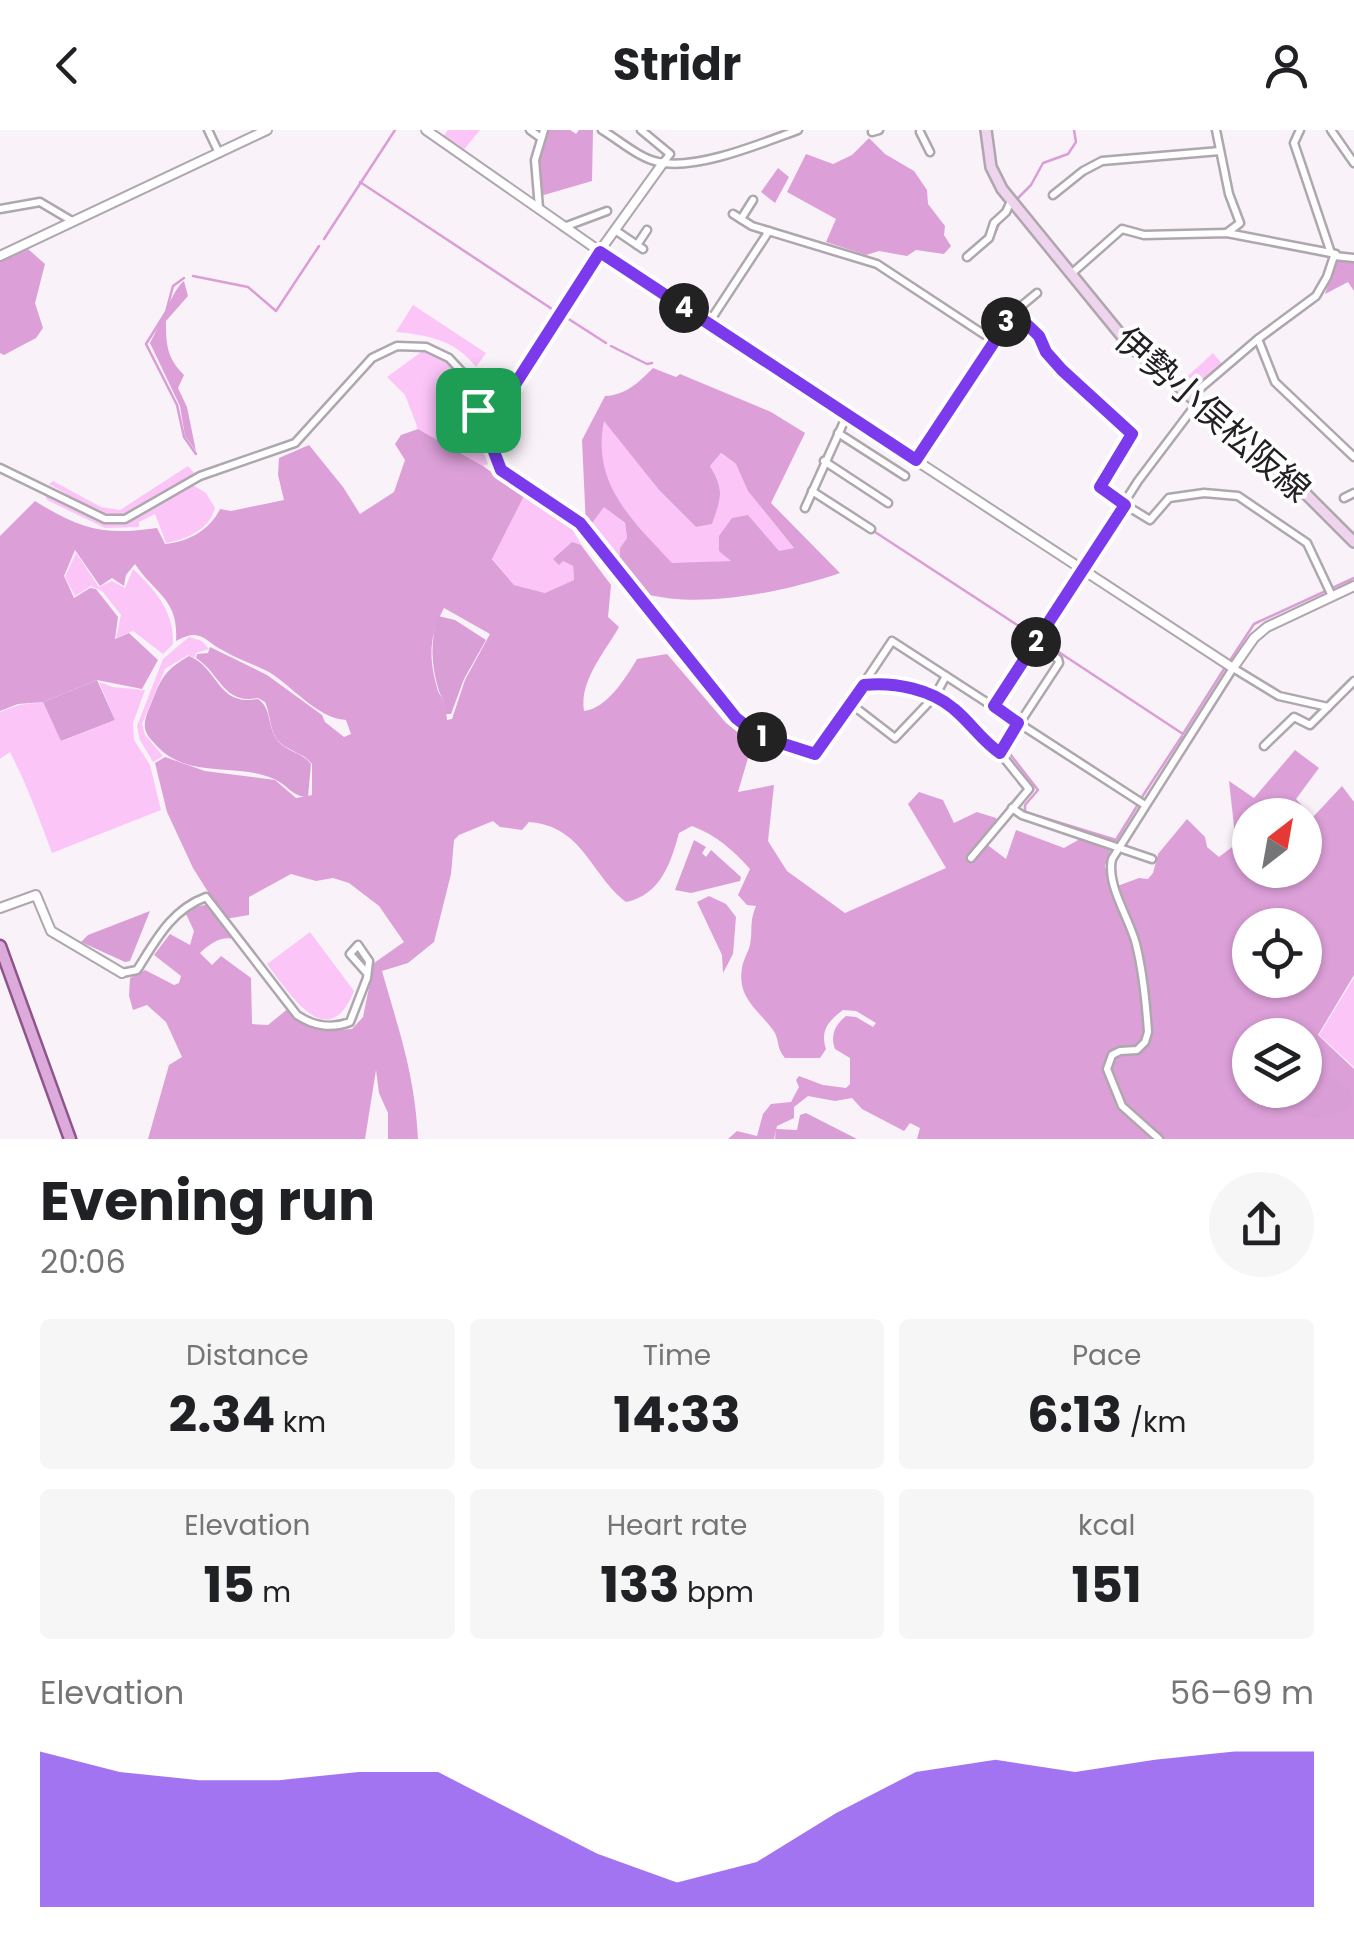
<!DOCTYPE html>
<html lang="en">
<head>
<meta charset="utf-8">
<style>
	body { margin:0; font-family:Poppins,"Noto Sans JP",sans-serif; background:#f6f6f6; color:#202124; height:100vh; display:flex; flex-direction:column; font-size:38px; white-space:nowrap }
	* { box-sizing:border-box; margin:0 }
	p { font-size:32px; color:#757577 }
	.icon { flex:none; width:55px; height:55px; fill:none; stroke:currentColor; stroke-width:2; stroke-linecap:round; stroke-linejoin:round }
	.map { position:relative; height:1009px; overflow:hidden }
	.side { display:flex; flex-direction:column; background:#fff; flex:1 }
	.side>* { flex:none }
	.needle { width:65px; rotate:31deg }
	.tools { position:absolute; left:1232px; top:668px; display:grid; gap:20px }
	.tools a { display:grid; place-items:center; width:90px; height:90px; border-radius:50%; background:#fff; box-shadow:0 2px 8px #0004; font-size:50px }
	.pin { position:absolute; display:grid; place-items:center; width:85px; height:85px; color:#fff; margin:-42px; border-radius:20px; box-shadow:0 5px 15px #0006 }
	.km { position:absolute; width:50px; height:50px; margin:-25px; border-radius:50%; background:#222; color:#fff; font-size:28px; line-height:50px; text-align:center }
	.round { display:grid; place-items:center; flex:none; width:105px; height:105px; border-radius:52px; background:#f6f6f6 }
	.head { display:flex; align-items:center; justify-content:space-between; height:170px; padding:0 40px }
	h1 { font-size:55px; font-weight:700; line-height:75px }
	.figures { display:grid; grid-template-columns:repeat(3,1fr); gap:15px; height:170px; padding:10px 40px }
	.figures div { display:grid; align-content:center; border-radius:10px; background:#f6f6f6; text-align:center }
	.figures b { font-size:50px; font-weight:700 }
	.figures small { font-size:28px; font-weight:400 }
	.figures p { font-size:28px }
	.chart { height:280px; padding:20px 40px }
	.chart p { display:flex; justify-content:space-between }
	.chart svg { width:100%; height:180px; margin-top:10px; fill:#7c3aed; opacity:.7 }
	header { display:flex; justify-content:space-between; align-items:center; height:130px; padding:0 40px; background:#fff; font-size:45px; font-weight:700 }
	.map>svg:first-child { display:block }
</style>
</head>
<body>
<header><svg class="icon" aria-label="back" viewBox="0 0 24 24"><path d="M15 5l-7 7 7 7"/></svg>Stridr<svg class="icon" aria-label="person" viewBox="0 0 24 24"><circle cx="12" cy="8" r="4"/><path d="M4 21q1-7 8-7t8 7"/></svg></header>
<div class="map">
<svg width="1354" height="1009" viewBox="0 0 1354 1009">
	<rect width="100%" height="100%" fill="#faf2f9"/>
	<g fill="#fcc5f8">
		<path d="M448,0H480L462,22L442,8Z"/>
		<path d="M413,175L486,223L476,237C455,210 428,205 396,202Z"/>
		<path d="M424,220L442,229L461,245L491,333L483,336L418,299L405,265L387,247Z"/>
		<path d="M1213,223L1223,235L1190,263L1179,254Z"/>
		<path d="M604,290L659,360L696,397L712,394C721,369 725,359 710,336L720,323L736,334L749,362L794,418L779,422L748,385L732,431L672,434C634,392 589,352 604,290Z"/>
		<path d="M188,336L195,344L119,386L96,381L49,354L53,351L101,377L120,380Z"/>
		<path d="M193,355L206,363L215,378C209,400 187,409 166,413L155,384L139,392V397L105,398L47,370L45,365L47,362L113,394L139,387Z"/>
		<path d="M524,366L572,399L582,416L563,431L573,436L574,450L545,463L514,455L492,428Z"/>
		<path d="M604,376L625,394L627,408L620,418L619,433L589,397Z"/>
		<path d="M76,423L99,457L112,451L125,458L133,439C156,461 174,481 173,514L163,524L133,501L116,508L121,485L102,461L91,456L75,466L65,447Z"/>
		<path d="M189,507L202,511L209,519L196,523L195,528L188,525L165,539L142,594L145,605L163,626L153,632L140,610L137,596L163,529Z"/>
		<path d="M99,552L113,557L145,560L133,593L134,610L150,635L161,680L52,723C39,688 27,655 10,622L0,629V582L19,575L43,572L62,611L115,590Z"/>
		<path d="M310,802L354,861C328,926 290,864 267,834Z"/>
		<path d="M1354,848V937L1319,905Z"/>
	</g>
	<g fill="#dc9fd8" fill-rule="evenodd">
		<path d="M544,0H570L576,4L579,0H593L592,51L537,67L535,30Z"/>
		<path d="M869,8L885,24L914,41L927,60L928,74L945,96L944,105L951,116L944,124L916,120L907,126L879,121L866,125L826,112L836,89L787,62L806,24L833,34L852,25Z"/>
		<path d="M778,38L789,47L775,73L761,62Z"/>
		<path d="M28,119L45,134L35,173L43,198L36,208L4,225L0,223V131Z"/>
		<path d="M1337,128L1354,132V161L1348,152L1325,164Z"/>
		<path d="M184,151L188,166L166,191C166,215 167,228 184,245L178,258L187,277L196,321L185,306L180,276L150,213C159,197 173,159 184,151Z"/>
		<path d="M653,238L676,247L680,244L771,282L805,303L771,373L840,443C784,462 702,479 646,464L619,433L620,418L627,408L625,393L604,377L589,397L586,396L582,310L605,266C626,265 638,253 653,238ZM604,291L659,360L696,397L712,394C721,369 725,360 710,336L721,323L736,334L748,361L794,418L779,421L748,385L732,388L719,406V421L731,431L672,433C633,391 591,354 604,291Z"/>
		<path d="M418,299L483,336L524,366L492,429L514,455L545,463L574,450L573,436L563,431L559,435L553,429L572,412L581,415L611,455L608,487L619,497C605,522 579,551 584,581C606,579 626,548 637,529L667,524L726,593L753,611L738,662L774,655L768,711L787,741L845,783L946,738L908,674L919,662L943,670L954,693L977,682L996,688L998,692L985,713L1006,729L1016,700L1064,718L1080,709L1111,718L1105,736L1112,758L1139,748L1148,749L1153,743L1158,724L1187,689L1205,707L1207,717L1219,727L1236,714L1229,651L1254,668L1295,620L1319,638L1296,669L1313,687L1342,656L1354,672V845L1318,905L1354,939V1009H917L920,998L910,993L904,1001L862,979L852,968L835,971L808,966L794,977V988L777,996L774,1009H728L737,1001L757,1006L763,984L771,974L791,972L799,957L796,950L799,946L823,955L846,958L850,954V928L835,919C830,905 835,895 846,886L856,887L873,897L876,893L856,881L843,880C828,891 820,901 826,919L820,928H785C776,919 780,909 773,900C758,879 737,868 742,838C743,830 748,823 750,815C753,800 749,793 756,776L747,775L738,765L750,739C733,720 716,705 692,696L679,703C671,732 661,765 626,772C590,744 583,696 529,692L522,700L500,697L493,691L459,705L454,710L451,744L434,812L408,833L382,841C399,901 415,945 418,1009H388V983L379,963L376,940L365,1009H148L169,935L182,927L166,892L147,875L133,880L129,866L130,848L145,840L174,855L179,853L181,846L154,825L170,804L190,815L194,801L186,784L191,778L209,774L234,809C220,806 210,814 200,823L212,835L221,826L251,848L252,894L268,895L290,877C310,897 324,902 352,899L363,887L374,833L404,812L379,776L349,753L333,748L316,751L291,744L249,767V785L225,789L193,738L167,682L155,633L165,627L205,641L275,650L296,668L312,665V634C304,624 295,623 284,616C268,605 272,587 265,572L258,568C223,575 220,543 196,528L197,524L208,523L210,517L267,545L322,585L325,592L344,607L351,604L346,590C316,588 292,555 267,541C253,534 238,529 224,521C203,510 201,497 176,511C179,469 155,464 135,434L126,445L124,456L112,448L100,456L75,420L64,446L74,468L90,458L96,459L118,487L115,509L129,503L158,530L142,559L97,550L43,572L18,574L0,581V406L35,371C80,399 103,406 157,398L165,414C188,412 210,400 220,379L231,381L284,370L278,345L279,328L309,315L343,357L360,384L394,362L405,330L395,314L401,305ZM444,478L490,504L465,550L452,589L447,590C446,585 447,580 445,575C444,570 440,566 438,561C428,527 429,506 444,478ZM1250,685H1305V740H1250ZM1250,795H1305V850H1250ZM1250,905H1305V960H1250Z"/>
		<path d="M709,766L726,774L736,787L733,824L723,843L722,825L697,772Z"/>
	</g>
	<g fill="#da9ed7">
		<path d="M438,486L455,490L486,510L464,549L451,584H446C446,573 442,570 439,561C431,535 430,511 438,486Z"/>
		<path d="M189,526C219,538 217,577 258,569C273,580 266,595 278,611C287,622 302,622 311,634L308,667C292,667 288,655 274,649C236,632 187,650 156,615C144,603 142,597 148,581C161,551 160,543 189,526Z"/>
		<path d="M97,550L115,590L61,611L43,572Z"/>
		<path d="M694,710L706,717L702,723L706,727L711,720L741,747L740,751L691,763L675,760Z"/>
		<path d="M150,781L130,831L125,832L81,812L88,805Z"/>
		<path d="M1305,929L1348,958L1353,969L1346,980C1316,992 1294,994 1282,960H1305Z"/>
		<path d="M806,983L857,1009H775L776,999L797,1000L800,985Z"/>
	</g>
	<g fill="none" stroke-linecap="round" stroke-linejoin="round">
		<g stroke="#da9ed7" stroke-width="2.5">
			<path d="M360,52L555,181"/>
			<path d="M1017,69L1031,55L1043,33L1068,24L1076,12L1074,0"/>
			<path d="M993,107L1000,92"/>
			<path d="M324,109L395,0"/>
			<path d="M193,146L248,157L276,181L319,116"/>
			<path d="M184,148L173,156L166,182L146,214L177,275L184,307L196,324"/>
			<path d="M564,186L606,213"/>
			<path d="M611,216L647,234L652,233"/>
			<path d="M875,402L1034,506"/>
			<path d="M1042,511L1183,604L1224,539"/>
			<path d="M1231,529L1254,494L1354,448"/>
			<path d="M1016,609L1010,624L1038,660L1025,675V682L1116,710L1137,676"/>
			<path d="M1142,667L1182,606"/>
		</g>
		<g stroke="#afa7ae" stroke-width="11">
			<g id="minor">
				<path d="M208,0L219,23"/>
				<path d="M530,0L541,8"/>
				<path d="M602,0C619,10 639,28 658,32C696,41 762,13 798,0"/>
				<path d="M641,0L670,24L663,33"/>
				<path d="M1216,0L1229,64L1240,93L1228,102"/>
				<path d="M1300,0L1294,13L1331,123"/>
				<path d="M1331,0L1354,33"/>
				<path d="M872,2L879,0"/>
				<path d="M920,2L930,22"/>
				<path d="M1053,65L1083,41L1102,31L1220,21"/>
				<path d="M539,78L535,30L544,0"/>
				<path d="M0,79L40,72L72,91"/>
				<path d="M733,84L752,96L877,134L994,211"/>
				<path d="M741,89L753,70"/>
				<path d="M564,97L607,81"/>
				<path d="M615,100L643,119"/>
				<path d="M637,115L647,100"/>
				<path d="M967,127L989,108L994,93L1006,82L1011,71"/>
				<path d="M1071,144L1122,99L1144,105L1227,103L1336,124"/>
				<path d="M1014,182L1039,206L1046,222L1062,240L1132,304L1100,355L1101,360L1150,390L1169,368L1204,363L1238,366L1307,413L1332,466"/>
				<path d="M708,194L769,101"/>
				<path d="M1258,209L1275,252L1354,327"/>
				<path d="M1190,267L1258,209L1316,166L1327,147L1334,126L1354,128"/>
				<path d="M838,303L905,346"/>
				<path d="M915,330L1014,182L1037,163"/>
				<path d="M824,331L888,373"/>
				<path d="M0,338L105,389H125L200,346L295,313L372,228L397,216L426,217L449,228L464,244L501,339L580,393L727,577L743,595L759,606L815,624L818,622L892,511L1145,675"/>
				<path d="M812,361L871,399"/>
				<path d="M1344,368L1354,363"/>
				<path d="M805,378L847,285"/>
				<path d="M866,555C895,552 932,560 955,579C971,593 982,612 1000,623"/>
				<path d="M851,574L895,608L935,566L946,546"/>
				<path d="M994,576L1138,351L1197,273"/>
				<path d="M1264,616L1294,587L1310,595L1354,551"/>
				<path d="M1012,678L1022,685L1152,729"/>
				<path d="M971,728L1029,659L1000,623L1059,533L1058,529L1035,514"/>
				<path d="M122,843L137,840C156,810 171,780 206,767L297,885C313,896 332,899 350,892L367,848L369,831L358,815L350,824L366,842"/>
				<path d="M1159,1009L1122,976L1107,939L1112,925L1120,921L1137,920L1145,912L1148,902C1146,873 1143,842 1136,814C1129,787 1106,755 1112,729L1233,538L1279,566L1328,577"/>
			</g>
		</g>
		<g stroke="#afa7ae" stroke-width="12">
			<g id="tertiary">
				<path d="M426,0L648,155L1233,538L1254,508L1267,497L1354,456"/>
				<path d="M0,126L267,0"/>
				<path d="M479,280L498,272L514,255L599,122L663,33"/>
				<path d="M0,778L36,765L51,801L122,843"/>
			</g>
		</g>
		<g stroke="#afa7ae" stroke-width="14">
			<path id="secondary" d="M986,0L991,37L1002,59L1130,216L1300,358L1354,412"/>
		</g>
		<g stroke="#8e558c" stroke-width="15">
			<path id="primary" d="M0,816L70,1009"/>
		</g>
		<use href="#minor" stroke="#fff" stroke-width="6"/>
		<use href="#tertiary" stroke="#fff" stroke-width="8"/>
		<use href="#secondary" stroke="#eed5ed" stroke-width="9"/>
		<use href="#primary" stroke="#ddaadc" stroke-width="10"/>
	</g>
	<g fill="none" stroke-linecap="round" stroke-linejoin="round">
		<g stroke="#fff" stroke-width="20">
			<path id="route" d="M600,122L916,330L1014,182L1039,206L1046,222L1062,240L1132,304L1100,357L1125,375L994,576L1018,593L1000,623C982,611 971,593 954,579C931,559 895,552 864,555L815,624L759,606L736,588L580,393L501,340L478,280L498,272L514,256Z"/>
		</g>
		<use href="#route" stroke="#7c3aed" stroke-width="12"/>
	</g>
	<g text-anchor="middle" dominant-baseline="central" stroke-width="8" stroke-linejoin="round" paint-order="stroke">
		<g font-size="35" fill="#232023" stroke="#fff">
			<text transform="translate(1213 284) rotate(41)">伊勢小俣松阪線</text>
		</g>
	</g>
</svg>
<div class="tools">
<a><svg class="needle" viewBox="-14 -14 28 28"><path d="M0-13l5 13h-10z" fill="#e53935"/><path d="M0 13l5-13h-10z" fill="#757577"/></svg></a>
<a><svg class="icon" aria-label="locate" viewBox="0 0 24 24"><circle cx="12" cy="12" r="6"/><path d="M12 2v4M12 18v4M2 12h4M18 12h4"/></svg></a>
<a><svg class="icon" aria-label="layers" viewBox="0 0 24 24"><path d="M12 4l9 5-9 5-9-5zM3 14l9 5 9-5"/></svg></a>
</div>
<div class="pin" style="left:478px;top:280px;background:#1e9e55"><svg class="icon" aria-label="arrive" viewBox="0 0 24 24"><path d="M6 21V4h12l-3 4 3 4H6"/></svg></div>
<b class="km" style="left:762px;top:607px">1</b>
<b class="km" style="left:1036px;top:512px">2</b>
<b class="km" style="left:1006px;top:192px">3</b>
<b class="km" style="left:684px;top:178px">4</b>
</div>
<section class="side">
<div class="head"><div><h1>Evening run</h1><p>20:06</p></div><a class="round"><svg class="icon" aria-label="share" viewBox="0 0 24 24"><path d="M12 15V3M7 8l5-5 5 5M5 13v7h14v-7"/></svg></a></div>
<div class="figures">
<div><p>Distance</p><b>2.34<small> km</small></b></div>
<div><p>Time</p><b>14:33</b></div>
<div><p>Pace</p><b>6:13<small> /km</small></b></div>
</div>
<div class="figures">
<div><p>Elevation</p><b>15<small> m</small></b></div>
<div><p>Heart rate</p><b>133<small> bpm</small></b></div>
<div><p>kcal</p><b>151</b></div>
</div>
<div class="chart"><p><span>Elevation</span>56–69 m</p>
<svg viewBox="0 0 160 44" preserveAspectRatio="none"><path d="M0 44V6L10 11L20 13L30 13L40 11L50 11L60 21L70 31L80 38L90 33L100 21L110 11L120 8L130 11L140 8L150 6L160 6V44z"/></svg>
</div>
</section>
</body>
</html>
